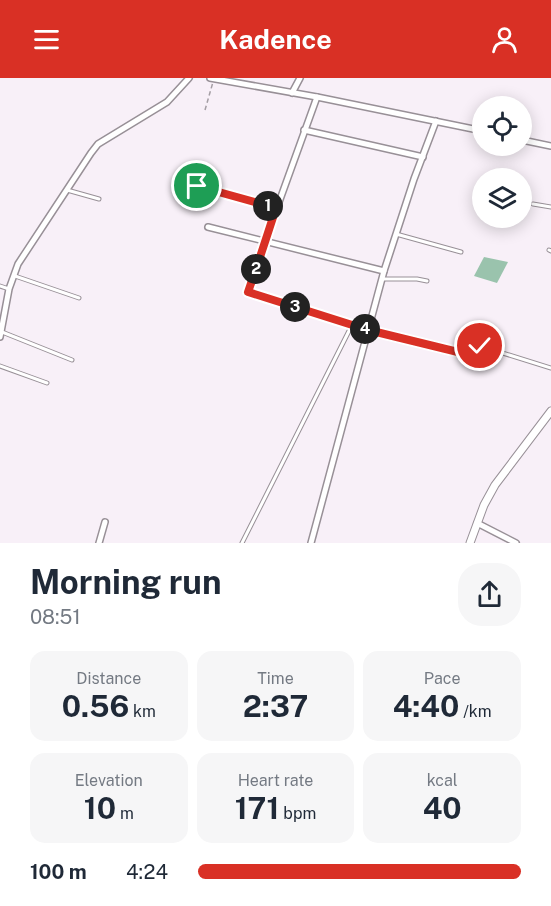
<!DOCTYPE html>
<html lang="en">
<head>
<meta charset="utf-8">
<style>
	body { margin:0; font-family:"Public Sans",sans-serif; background:#f6f6f7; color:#1f2937; height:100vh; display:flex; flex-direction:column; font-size:22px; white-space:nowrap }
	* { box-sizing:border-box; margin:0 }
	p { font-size:20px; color:#747a83 }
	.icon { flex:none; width:33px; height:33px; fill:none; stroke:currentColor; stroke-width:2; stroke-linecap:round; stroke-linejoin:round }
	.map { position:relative; height:465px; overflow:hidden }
	.panel { display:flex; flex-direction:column; background:#fff; flex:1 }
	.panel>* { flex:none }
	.controls { position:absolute; left:472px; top:18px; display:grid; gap:12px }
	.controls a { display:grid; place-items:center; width:60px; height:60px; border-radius:50%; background:#fff; box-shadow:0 3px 15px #0003; font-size:30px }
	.pin { position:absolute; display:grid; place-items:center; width:51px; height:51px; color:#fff; margin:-26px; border:3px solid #fff; border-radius:50%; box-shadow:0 2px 6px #0007 }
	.km { position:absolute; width:30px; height:30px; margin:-15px; border-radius:50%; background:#222; color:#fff; font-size:16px; line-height:30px; text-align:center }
	.round { display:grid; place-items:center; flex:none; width:63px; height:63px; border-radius:24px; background:#f6f6f7 }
	.headline { display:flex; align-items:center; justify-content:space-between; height:102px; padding:0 30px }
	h1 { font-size:33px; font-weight:700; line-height:45px }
	.figures { display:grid; grid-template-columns:repeat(3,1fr); gap:9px; height:102px; padding:6px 30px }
	.figures div { display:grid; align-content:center; border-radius:15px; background:#f6f6f7; text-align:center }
	.figures b { font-size:30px; font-weight:700 }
	.figures small { font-size:16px; font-weight:400 }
	.figures p { font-size:16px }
	ul { padding:0 30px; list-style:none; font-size:20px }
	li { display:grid; grid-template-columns:96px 72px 1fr; align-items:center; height:45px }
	li i { height:15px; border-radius:8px; background:#d93025 }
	header { display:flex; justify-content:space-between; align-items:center; height:78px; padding:0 30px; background:#d93025; color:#fff; font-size:27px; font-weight:700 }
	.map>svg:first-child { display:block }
</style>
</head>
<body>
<header><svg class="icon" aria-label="menu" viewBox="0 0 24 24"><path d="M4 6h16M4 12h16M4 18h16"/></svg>Kadence<svg class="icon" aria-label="person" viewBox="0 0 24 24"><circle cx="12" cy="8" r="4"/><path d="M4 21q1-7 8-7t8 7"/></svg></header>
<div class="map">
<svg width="551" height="465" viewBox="0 0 551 465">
	<rect width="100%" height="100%" fill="#f8f0f8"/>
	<path fill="#9ac3ad" d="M484,179L508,184L497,205L474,198Z"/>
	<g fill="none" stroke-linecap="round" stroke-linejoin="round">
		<g stroke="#989097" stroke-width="5">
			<g id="service">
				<path d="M197,108L276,130"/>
				<path d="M67,112L99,121"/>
				<path d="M533,126L551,129"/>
				<path d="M396,156L461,174"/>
				<path d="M265,163L263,173L248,214L368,252L462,275L480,268L551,290"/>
				<path d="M549,172L551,173"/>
				<path d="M15,198L79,220"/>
				<path d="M382,201H417L427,203"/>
				<path d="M0,208L9,211"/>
				<path d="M2,254L72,282"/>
				<path d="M0,288L47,305"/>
				<path d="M242,465L352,247"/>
			</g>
		</g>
		<g stroke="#989097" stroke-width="8">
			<g id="minor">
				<path d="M210,0L317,19L483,53"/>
				<path d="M292,15L300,0"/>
				<path d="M304,52L423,79"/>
				<path d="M522,62L551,68"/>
				<path d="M208,149L384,193"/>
				<path d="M265,163L317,19"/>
				<path d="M0,259L9,211L18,186L91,75L98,66L167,24L189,0"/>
				<path d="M477,445L516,465"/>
				<path d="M99,465L105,444"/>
				<path d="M311,465L384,193L414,101L436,43"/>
			</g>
		</g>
		<g stroke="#989097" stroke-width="9">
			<path id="tertiary" d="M470,465L484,427L495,407L551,333"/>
		</g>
		<path stroke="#a49ea4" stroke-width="1.5" stroke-dasharray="4.5 3" stroke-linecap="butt" d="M205,32L213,4"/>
		<use href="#service" stroke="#fff" stroke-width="3"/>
		<use href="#minor" stroke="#fff" stroke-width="5"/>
		<use href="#tertiary" stroke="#fff" stroke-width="7"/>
	</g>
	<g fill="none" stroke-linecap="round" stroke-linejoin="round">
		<g stroke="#fff" stroke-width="12">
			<path id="route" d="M197,108L276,130C267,158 258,186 248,214L368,252L462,275L480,268"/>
		</g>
		<use href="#route" stroke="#d93025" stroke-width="8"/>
	</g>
</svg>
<div class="controls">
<a><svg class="icon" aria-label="locate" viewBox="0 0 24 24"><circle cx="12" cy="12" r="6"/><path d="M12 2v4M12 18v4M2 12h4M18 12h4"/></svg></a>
<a><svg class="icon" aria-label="layers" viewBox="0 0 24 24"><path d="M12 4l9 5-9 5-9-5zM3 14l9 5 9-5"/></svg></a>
</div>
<div class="pin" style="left:197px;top:108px;background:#1e9e55"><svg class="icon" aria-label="arrive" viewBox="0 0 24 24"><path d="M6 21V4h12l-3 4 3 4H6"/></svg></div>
<div class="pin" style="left:480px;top:268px;background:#d93025"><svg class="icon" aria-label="check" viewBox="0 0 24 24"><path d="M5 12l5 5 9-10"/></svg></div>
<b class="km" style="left:268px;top:128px">1</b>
<b class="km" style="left:256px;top:191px">2</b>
<b class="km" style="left:295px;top:229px">3</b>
<b class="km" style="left:365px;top:251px">4</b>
</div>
<section class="panel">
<div class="headline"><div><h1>Morning run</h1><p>08:51</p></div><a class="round"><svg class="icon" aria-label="share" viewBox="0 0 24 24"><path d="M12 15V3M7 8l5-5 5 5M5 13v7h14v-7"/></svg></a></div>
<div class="figures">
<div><p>Distance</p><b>0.56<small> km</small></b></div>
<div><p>Time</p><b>2:37</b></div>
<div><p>Pace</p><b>4:40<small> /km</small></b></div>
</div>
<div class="figures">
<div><p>Elevation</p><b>10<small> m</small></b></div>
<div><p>Heart rate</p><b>171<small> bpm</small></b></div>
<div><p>kcal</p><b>40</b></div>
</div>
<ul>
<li><b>100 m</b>4:24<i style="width:100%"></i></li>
</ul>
</section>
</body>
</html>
